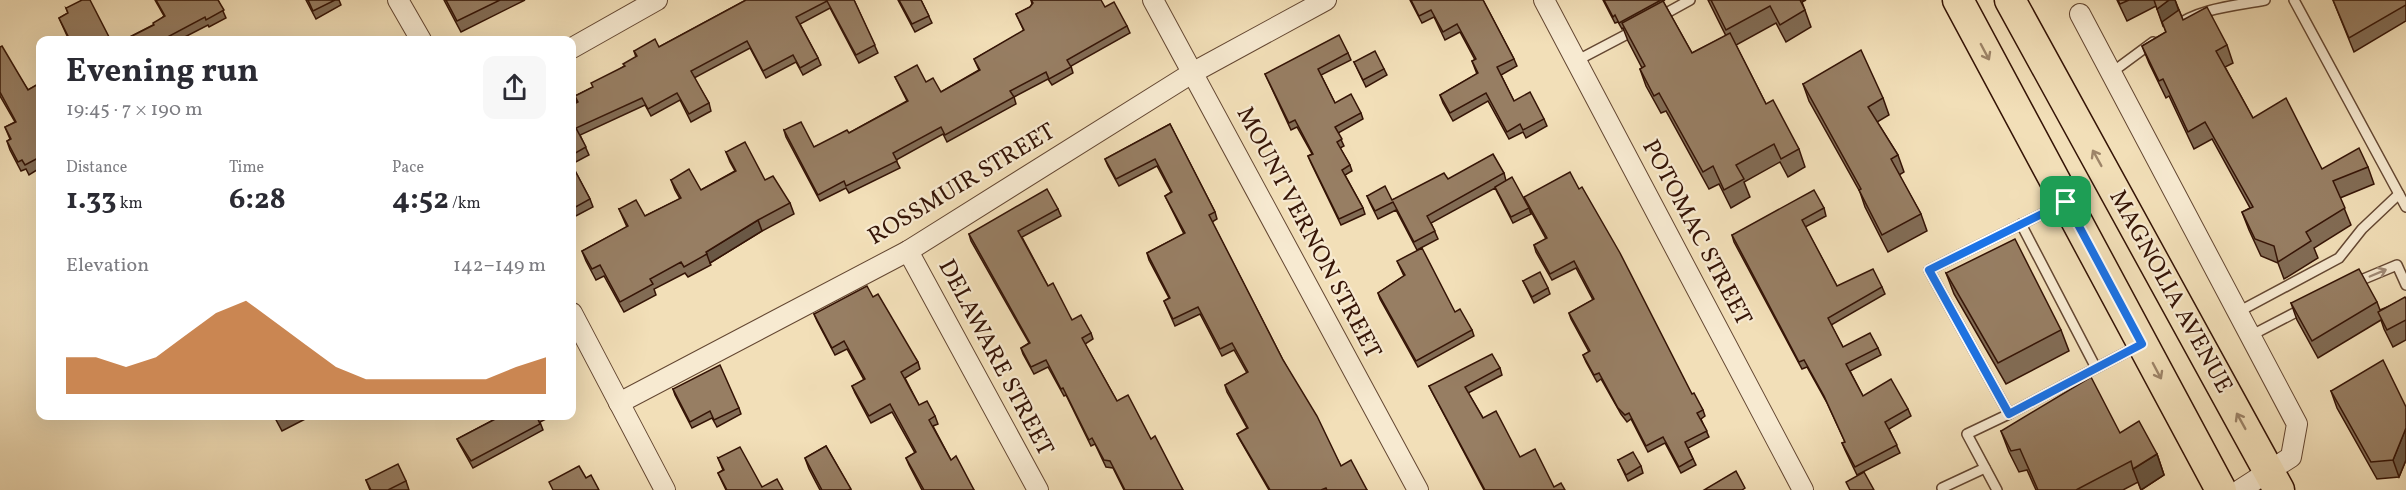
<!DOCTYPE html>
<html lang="en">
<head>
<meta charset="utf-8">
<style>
	body { margin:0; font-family:Vollkorn,serif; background:#f7f7f7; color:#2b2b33; height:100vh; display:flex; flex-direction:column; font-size:22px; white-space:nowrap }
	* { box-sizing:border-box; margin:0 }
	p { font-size:20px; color:#7c7c81 }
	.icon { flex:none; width:33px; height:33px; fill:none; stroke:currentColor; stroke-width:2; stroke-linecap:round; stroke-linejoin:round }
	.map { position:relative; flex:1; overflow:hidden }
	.panel { position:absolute; left:36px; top:36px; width:540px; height:384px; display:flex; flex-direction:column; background:#fff; border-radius:12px; box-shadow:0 6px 24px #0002 }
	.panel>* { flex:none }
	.pin { position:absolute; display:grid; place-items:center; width:51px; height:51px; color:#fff; margin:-26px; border-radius:12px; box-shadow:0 3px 9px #0006 }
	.round { display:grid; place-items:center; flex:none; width:63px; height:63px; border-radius:12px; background:#f7f7f7 }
	.head { display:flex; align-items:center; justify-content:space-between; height:102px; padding:0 30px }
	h1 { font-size:33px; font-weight:700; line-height:45px }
	.stats { display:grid; grid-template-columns:repeat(3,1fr); gap:9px; height:102px; padding:6px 30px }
	.stats div { display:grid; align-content:center }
	.stats b { font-size:30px; font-weight:700 }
	.stats small { font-size:16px; font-weight:400 }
	.stats p { font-size:16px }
	.chart { height:168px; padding:12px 30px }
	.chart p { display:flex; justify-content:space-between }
	.chart svg { width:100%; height:108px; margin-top:6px; fill:#b45309; opacity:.7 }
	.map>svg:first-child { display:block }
</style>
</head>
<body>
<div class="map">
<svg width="2406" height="490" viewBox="0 0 2406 490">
	<rect width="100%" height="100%" fill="#f2dfb8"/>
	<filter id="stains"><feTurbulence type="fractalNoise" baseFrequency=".00333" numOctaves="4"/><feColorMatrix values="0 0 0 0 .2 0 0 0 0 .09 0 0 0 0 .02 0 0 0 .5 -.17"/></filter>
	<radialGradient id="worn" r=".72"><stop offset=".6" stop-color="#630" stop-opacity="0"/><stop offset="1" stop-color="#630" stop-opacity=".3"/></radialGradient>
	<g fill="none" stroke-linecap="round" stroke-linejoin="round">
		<g stroke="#644732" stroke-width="12">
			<g id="service">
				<path d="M2294,0L2406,207"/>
				<path d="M1661,16L1690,0"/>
				<path d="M2174,27C2200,8 2234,6 2265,0"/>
				<path d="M1576,61L1635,30"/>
				<path d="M2111,73L2153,42"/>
				<path d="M2064,203L1929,270L2009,414L2140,345"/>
				<path d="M2021,224L2096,368"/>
				<path d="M2354,283L2397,265L2406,285"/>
				<path d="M2238,312L2339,258L2362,229L2399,194"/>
				<path d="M2250,336L2304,308"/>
				<path d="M1943,490L1942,488L1985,468"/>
				<path d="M1997,490L1967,434L2009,414"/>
			</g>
		</g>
		<g stroke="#644732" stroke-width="22">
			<g id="minor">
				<path d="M398,0L421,40"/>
				<path d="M1153,0L1418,490"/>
				<path d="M1544,0L1803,490"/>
				<path d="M2080,14L2297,424L2291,457L2240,490"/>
				<path d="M572,48L657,0"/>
				<path d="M908,251L1038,490"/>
				<path d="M572,313L665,490"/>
				<path d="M619,403L908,251L1192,73L1326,0"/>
			</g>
		</g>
		<g stroke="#351406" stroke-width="33">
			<g id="primary">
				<path d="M1958,0L2221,490"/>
				<path d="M2010,0L2279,490"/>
			</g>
		</g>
		<use href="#service" stroke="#f7ead1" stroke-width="9"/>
		<use href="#minor" stroke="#f7ead1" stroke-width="20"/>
		<use href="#primary" stroke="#f2dfb8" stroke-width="30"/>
	</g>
	<g fill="#826c55" stroke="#351406" stroke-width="1.5">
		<path d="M155,0H218L226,18L209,27L208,25L179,40H124L153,25L164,16Z"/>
		<path d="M306,0H339L341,5L316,19Z"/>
		<path d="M444,0H525L461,32Z"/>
		<path d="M746,0H854L878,53L859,63L830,8L800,24L818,58L821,65L803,75L796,62L766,78L750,48L694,78L709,103L711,111L691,122L680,100L651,116L645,105L580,135L589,155L572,164V105L577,102L575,96L593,87L624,66L636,57L634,51L659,47Z"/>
		<path d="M898,0H921L932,23L915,32Z"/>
		<path d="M1031,0L1105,7L1127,26L1130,33L1071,66L1073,73L1052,85L1048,79L1014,97L1016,104L947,142L943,134L896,160L900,168L849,193L846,188L820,201L786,137L784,130L814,147L849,133L907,101L895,77L926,82L941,92L979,70L974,59L1024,31L1016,14L1030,7L1032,4Z"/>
		<path d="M1410,0H1483L1514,59L1517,66L1501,75L1514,101L1544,119L1547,126L1526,138L1523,132L1509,139L1488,101L1453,121L1443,103L1440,95L1477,74L1472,61L1475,60L1460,32L1445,40L1434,17L1422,23Z"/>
		<path d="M1603,0H1665L1663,1L1692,53L1726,36L1708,0H1806L1802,2L1811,27L1786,42L1776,23L1736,45L1766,104L1799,149L1805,167L1788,177L1780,162L1744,182L1750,197L1731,208L1719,184L1709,189L1666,111L1661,113L1646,86L1640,69L1642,68L1628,41L1623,28L1622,29L1618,22L1615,23Z"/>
		<path d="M2117,0H2175L2183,20L2227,45L2233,63L2225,67L2253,118L2322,169L2368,167L2374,184L2340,198L2351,225L2314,248L2318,258L2284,279L2278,263L2261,256L2249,230L2242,212L2250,208L2212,139L2194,149L2169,96L2166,98L2149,63L2142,46L2166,32L2156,6L2127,21Z"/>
		<path d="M2333,0H2406V21L2354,52Z"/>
		<path d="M66,8L109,37L110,40H69L59,18L68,13Z"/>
		<path d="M0,47L28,90L40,83V168L29,175L26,169L21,171L10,150L7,141L10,139L5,127L15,122L0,96Z"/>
		<path d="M1348,53L1351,60L1321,75L1335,103L1361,113L1363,119L1338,133L1344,146L1340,148L1350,165L1352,171L1345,175L1363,208L1365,214L1341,225L1311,163L1308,156L1312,154L1297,127L1291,130L1265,74Z"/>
		<path d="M1354,62L1384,69L1387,75L1366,87Z"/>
		<path d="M1803,84L1883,98L1889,115L1877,122L1898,155L1904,172L1899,175L1921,214L1927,231L1888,252L1865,207L1860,192L1809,101Z"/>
		<path d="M1170,124L1215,212L1217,219L1212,222L1283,360L1341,466L1367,490H1269L1240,440L1237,434L1247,428L1227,392L1225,385L1247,373L1234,350L1222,356L1200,314L1175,326L1164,301L1169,298L1149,260L1147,253L1184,234L1165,196L1171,192L1157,166L1119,186L1108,166L1105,159Z"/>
		<path d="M726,152L765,180L790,203L794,214L762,231L710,263L711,265L688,277L685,273L654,289L656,295L624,312L604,276L596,280L586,261L582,251L627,227L619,209L645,216L680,199L675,190L671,180L701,190L735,171L730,162Z"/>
		<path d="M572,165L590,199L593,207L572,218Z"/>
		<path d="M1504,173L1506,181L1526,203L1524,197L1692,394L1703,410L1705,416L1701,419L1709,437L1688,448L1696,465L1681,473L1665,443L1648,452L1631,419L1627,422L1621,414L1601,379L1597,382L1586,362L1583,355L1589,352L1571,319L1569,313L1593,300L1576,268L1552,280L1536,252L1534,245L1546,239L1529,208L1531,214L1513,223L1495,188L1431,223L1438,239L1417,250L1396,210L1378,219L1370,203L1367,196L1392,200L1448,179Z"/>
		<path d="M1824,208L1826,216L1805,227L1837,286L1882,287L1885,294L1831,325L1843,347L1878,348L1881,355L1850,371L1863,396L1908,409L1911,416L1889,429L1900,453L1857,475L1845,450L1842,443L1845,442L1827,403L1807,367L1802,369L1734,242L1732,235Z"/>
		<path d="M1058,209L1061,216L1022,237L1048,286L1072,320L1091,333L1093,339L1085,344L1117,401L1151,439L1183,490H1124L1113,468L1106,467L1095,444L1091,446L1066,395L1064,396L1048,367L1034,374L1023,354L1021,348L1029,343L971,241L969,234Z"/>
		<path d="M1397,261L1455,312L1472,330L1474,336L1418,367L1380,299L1378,293L1404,276Z"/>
		<path d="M1946,273L2061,330L2069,351L2006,384L1954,294Z"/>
		<path d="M1523,281L1548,288L1550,294L1534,303Z"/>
		<path d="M873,297L918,362L920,369L905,378L919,405L935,416L938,424L933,426L951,460L974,490H922L909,465L906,458L915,453L892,412L871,423L855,393L852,386L864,380L847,349L835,355L817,321L814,314Z"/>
		<path d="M2406,299V340L2393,347L2384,329L2381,320L2318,358L2297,320L2291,303L2377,302L2380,310Z"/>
		<path d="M1500,368L1502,375L1468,393L1483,418L1520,457L1554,487L1565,490H1484L1432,392L1429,386Z"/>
		<path d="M673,389L739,408L741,414L717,427L712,418L692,428L675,395Z"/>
		<path d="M2331,391L2406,407V460L2399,477L2377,479L2337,408Z"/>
		<path d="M274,416H311L282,431Z"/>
		<path d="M501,416H544L546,419L540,422L543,430L473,468L460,445L457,439Z"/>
		<path d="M2001,431L2120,433L2157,454L2164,475L2141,490L2138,482L2123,490H2036L2027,470L2019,472L2009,452Z"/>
		<path d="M826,446L851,490H820L809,469L805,458Z"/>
		<path d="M718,458L762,487L783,490H726L718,473L723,470Z"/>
		<path d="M1618,460L1641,466L1643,473L1628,481Z"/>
		<path d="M366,480L406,481L409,490H370Z"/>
	</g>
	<g fill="#6a5845" stroke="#351406" stroke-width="1.5">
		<path d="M2169,0H2175L2180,14L2163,26L2157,9Z"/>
		<path d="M758,220L762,231L710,263L706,252Z"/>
		<path d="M2406,428V460L2399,477L2393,460Z"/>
		<path d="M2157,454L2164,475L2141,490L2133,469Z"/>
	</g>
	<g fill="#977e63" stroke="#351406" stroke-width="1.5">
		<path d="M82,0H90L109,37L103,40H70L59,18L68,13L66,8Z"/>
		<path d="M156,0H218L224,10L206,20L205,17L162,40H124L154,25L153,23L165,16Z"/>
		<path d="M308,0H335L313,11Z"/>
		<path d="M446,0H500L457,21Z"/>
		<path d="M746,0H854L875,45L856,55L827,1L796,17L818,58L800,68L793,55L763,71L747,41L691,71L709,103L689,114L677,93L648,109L642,98L576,128L586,147L572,155V105L578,102L575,96L593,87L591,83L625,66L623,64L637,56L634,51L655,39L659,47Z"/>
		<path d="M899,0H921L929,16L912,24Z"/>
		<path d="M1031,0H1101L1105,7L1114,2L1127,26L1067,60L1071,67L1049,79L1046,72L1010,91L1014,97L945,135L941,127L893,153L897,161L846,186L844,181L818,195L784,130L801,122L814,147L847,130L849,133L908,101L895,77L917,65L926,82L933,78L941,92L980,70L974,59L1024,30L1016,14L1030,7L1033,3Z"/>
		<path d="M1411,0H1483L1514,59L1497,67L1514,101L1530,92L1544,119L1523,130L1520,124L1507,132L1486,93L1450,113L1440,95L1478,73L1472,61L1476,59L1457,24L1443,32L1431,10L1419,16Z"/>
		<path d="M1604,0H1661L1619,23L1615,15L1613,17Z"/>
		<path d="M1711,0H1800L1805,10L1780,25L1770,6L1726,30Z"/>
		<path d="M2118,0H2129L2120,4Z"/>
		<path d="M2154,0H2169L2157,9Z"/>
		<path d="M2333,0H2406V5L2349,38Z"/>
		<path d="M1663,1L1692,53L1730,33L1766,104L1773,100L1799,149L1781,159L1774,144L1736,165L1744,179L1724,190L1713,166L1703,172L1659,93L1654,96L1640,69L1645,66L1622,23Z"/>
		<path d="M2207,7L2227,45L2216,51L2253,118L2286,98L2322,169L2359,148L2368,167L2333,181L2345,208L2306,232L2311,241L2278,262L2274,246L2255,239L2242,212L2253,207L2205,122L2188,132L2163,79L2159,81L2142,46L2166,32L2162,22L2179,10L2183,20Z"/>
		<path d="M1339,35L1348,53L1318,69L1335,103L1351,94L1361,113L1335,127L1342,139L1337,142L1350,165L1342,170L1363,208L1339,219L1308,156L1313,154L1295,120L1289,123L1265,74Z"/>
		<path d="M2,46L28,90L40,83V157L25,165L22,160L18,162L7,141L11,139L5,127L16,122L0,92V47Z"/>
		<path d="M1861,50L1883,98L1868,107L1898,155L1891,159L1921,214L1882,235L1859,190L1861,189L1803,84Z"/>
		<path d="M1375,51L1384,69L1363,80L1354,62Z"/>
		<path d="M1170,124L1215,212L1209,215L1283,360L1317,416L1341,466L1351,460L1367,490H1327L1326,488L1321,490H1270L1237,434L1248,428L1225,385L1248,372L1232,343L1220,349L1198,307L1173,319L1164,301L1170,298L1147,253L1185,233L1165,196L1172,192L1155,159L1116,179L1105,159Z"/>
		<path d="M745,142L765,180L773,176L790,203L758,220L706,252L707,254L684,267L681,262L650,279L653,284L620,302L600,265L592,269L582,251L628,226L619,209L636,200L645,216L681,198L671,180L689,169L701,190L736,171L726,152Z"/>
		<path d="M1493,154L1504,173L1427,216L1435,231L1414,242L1393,202L1375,211L1367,196L1385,186L1392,200L1444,173L1448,179Z"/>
		<path d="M572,165L590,199L572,209Z"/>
		<path d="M1570,172L1579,189L1582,187L1620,253L1692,394L1694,393L1703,410L1697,413L1707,431L1685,442L1693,459L1679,467L1663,437L1646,446L1629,413L1625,415L1618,408L1599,373L1594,375L1583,355L1590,351L1569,313L1594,299L1574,261L1550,274L1534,245L1547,238L1524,197Z"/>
		<path d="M1512,177L1529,208L1511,217L1495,187Z"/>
		<path d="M1047,189L1058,209L1018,231L1048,286L1053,283L1072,320L1081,315L1091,333L1082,338L1117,401L1128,395L1151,439L1155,436L1183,490H1125L1110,461L1104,460L1092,438L1089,440L1063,388L1061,389L1046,360L1031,367L1021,348L1030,343L969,234Z"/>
		<path d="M1814,190L1824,208L1802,220L1837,286L1873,269L1882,287L1828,318L1843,347L1870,333L1878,348L1846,364L1863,396L1891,379L1908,409L1885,422L1897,445L1855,467L1842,443L1845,442L1824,396L1804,360L1799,362L1732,235Z"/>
		<path d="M2015,239L2061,330L1998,363L1946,273Z"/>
		<path d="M1422,248L1455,312L1460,309L1472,330L1416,361L1378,293L1405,275L1397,261Z"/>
		<path d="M2359,269L2377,302L2312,341L2291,303Z"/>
		<path d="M1540,272L1548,288L1532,297L1523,281Z"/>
		<path d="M867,286L873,297L878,294L918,362L901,372L919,405L927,401L935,416L929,420L951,460L956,456L974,490H924L906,458L916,452L890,404L869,416L852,386L865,379L844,341L832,348L814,314Z"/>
		<path d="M2405,297L2406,299V320L2387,330L2378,312Z"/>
		<path d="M1492,354L1500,368L1465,387L1483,418L1496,411L1520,457L1535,449L1554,487L1561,483L1565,490H1485L1429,386Z"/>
		<path d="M2383,360L2406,407V428L2393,460L2371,462L2331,391Z"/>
		<path d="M720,365L739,408L714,420L710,411L690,422L673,389Z"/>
		<path d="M2091,377L2120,433L2139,421L2157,454L2133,469L2131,461L2076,490H2038L2020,449L2011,451L2001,431Z"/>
		<path d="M501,416H539L537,417L540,424L471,461L457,439Z"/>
		<path d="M826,446L851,489L848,490H822L805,458Z"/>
		<path d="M740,447L762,487L777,479L783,490H727L718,473L724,470L718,458Z"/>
		<path d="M1633,452L1641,466L1626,475L1618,460Z"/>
		<path d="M398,464L406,481L388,490H371L366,480Z"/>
		<path d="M579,466L586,478L591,475L599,490H553L549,482Z"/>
		<path d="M1736,471L1745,488L1742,490H1704Z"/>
		<path d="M1864,472L1874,490H1850L1846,482Z"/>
	</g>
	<defs><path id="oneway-shaft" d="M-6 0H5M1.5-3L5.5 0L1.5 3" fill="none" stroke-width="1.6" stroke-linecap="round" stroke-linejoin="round" transform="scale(1.5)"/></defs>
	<g stroke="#9d8468">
		<use href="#oneway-shaft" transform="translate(1985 52) rotate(62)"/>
		<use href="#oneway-shaft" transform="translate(2097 158) rotate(-119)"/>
		<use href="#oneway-shaft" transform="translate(2157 371) rotate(62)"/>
		<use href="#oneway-shaft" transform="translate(2241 421) rotate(-119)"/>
	</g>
	<use stroke="#a08a76" href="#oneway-shaft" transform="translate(2378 273) rotate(-23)"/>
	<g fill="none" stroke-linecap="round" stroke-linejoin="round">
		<g stroke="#fff" stroke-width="12">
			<path id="route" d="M2066,202L2142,344L2009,414L1929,270Z"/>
		</g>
		<use href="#route" stroke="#1a73e8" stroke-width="8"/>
	</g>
	<g text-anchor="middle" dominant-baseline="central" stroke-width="4.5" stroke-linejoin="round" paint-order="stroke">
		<g font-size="24" fill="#351406" stroke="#f7ead1">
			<text transform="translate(962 185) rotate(-31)">ROSSMUIR STREET</text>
			<text transform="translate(1308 233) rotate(62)">MOUNT VERNON STREET</text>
			<text transform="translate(1696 233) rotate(62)">POTOMAC STREET</text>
			<text transform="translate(2170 292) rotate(61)">MAGNOLIA AVENUE</text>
			<text transform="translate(995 358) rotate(62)">DELAWARE STREET</text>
		</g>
	</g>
	<rect width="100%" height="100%" filter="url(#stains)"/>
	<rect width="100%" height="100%" fill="url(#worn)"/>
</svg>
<div class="pin" style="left:2066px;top:202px;background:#1e9e55"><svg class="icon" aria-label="arrive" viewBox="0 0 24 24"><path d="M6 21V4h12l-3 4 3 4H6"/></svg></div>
<section class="panel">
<div class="head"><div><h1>Evening run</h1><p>19:45 · 7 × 190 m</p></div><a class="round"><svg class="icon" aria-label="share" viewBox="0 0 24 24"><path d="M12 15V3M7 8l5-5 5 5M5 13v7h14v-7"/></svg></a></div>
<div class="stats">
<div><p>Distance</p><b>1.33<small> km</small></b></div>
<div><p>Time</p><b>6:28</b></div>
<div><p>Pace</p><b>4:52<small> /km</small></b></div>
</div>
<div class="chart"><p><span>Elevation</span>142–149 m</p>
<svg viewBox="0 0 160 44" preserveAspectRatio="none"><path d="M0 44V29L10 29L20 33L30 29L40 20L50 11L60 6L70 15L80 24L90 33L100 38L110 38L120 38L130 38L140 38L150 33L160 29V44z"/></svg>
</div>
</section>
</div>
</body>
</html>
